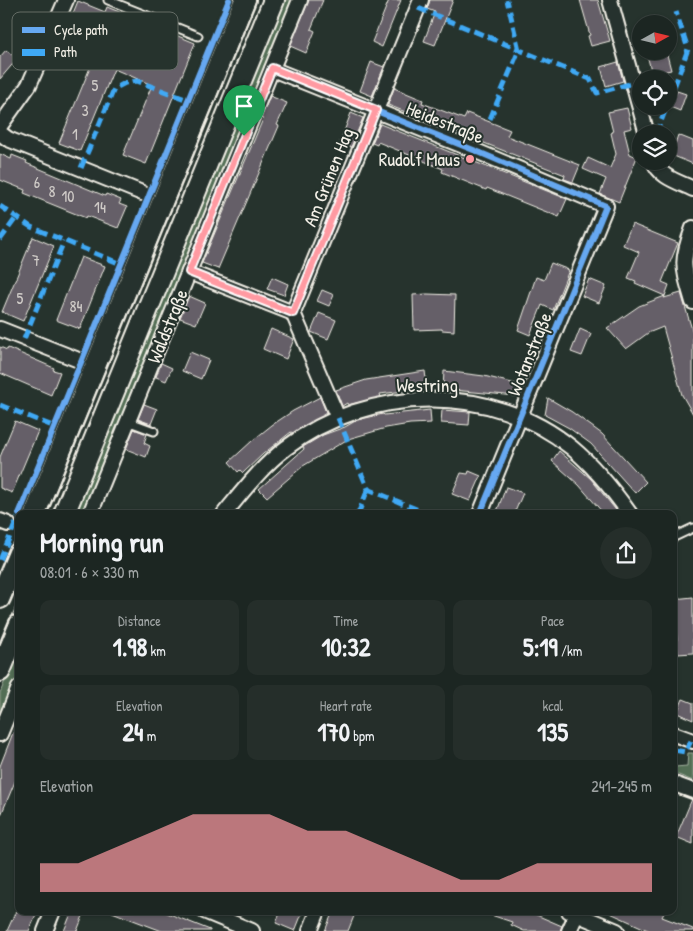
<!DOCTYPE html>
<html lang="en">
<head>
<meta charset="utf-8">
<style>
	body { margin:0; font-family:"Patrick Hand",sans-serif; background:#252e2a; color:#f1f3f6; height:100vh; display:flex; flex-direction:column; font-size:19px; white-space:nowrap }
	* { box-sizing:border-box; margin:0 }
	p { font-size:16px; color:#a0a5a5 }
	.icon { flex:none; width:28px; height:28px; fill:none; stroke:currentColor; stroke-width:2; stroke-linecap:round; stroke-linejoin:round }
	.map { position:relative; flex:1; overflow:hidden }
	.panel { position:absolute; left:15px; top:510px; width:662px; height:405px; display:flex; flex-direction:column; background:#1c2622; border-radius:10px; box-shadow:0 1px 4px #0004,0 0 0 1px #3a4340 }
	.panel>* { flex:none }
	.needle { width:32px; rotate:82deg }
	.buttons { position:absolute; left:632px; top:15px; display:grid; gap:10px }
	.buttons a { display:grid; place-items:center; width:45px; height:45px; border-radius:50%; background:#1c2622; box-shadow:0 1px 4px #0004,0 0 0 1px #3a4340; font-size:25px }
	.pin { position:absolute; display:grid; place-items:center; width:42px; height:42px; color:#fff; margin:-51px -21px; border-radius:50% 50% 50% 0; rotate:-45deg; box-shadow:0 0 5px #0007 }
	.pin .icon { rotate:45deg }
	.round { display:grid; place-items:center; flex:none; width:52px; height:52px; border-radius:26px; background:#252e2a }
	.summary { display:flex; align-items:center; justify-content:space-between; height:85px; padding:0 25px }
	h1 { font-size:28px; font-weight:700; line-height:38px }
	.figures { display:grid; grid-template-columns:repeat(3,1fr); gap:8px; height:85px; padding:5px 25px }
	.figures div { display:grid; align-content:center; border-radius:10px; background:#252e2a; text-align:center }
	.figures b { font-size:25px; font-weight:700 }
	.figures small { font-size:14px; font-weight:400 }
	.figures p { font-size:14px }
	.chart { height:140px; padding:10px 25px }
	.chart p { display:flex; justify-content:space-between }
	.chart svg { width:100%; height:90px; margin-top:5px; fill:#ff9aa2; opacity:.7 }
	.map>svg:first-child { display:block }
</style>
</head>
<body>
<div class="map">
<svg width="693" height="931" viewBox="0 0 693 931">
	<rect width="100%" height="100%" fill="#26332d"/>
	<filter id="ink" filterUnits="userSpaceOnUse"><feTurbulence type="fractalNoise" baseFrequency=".02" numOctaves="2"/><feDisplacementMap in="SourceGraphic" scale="10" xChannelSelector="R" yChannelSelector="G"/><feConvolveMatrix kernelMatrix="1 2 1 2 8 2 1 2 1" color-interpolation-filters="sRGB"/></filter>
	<g filter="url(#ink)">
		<g fill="#526e55" stroke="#a3b09e">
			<path d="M284,0H295L85,514H73Z"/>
			<path d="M211,53L209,70L28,514H22Z"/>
			<path d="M19,647V675L0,721V693Z"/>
			<path d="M688,753H693V781L674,773V764L675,767L687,766Z"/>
		</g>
		<g fill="#655e67" stroke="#f4f1e8">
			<path d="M309,0H323L311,29L315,31L306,53L290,46Z"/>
			<path d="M389,0H401L382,47L372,42Z"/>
			<path d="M430,0H453L435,45L424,41L435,12L427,9Z"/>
			<path d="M580,0H598L610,41L591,46L588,36L590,35Z"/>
			<path d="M78,1L105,12L107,7L195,43L146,164L123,155L152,85L114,69L80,151L59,143L94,58L60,45Z"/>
			<path d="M6,50L17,59L0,79V57Z"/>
			<path d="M646,51H666L671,70L652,74Z"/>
			<path d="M371,62L384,67L372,96L360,91Z"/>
			<path d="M618,62L623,81L606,86L601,67Z"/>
			<path d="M394,88L423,100L422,103L464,119L467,113L510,130L507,136L580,165L573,182L564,179L565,175L388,105Z"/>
			<path d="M677,91L686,94L680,111L670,107Z"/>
			<path d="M270,96L287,103L277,125L279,126L218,269L202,263L263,119L261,118Z"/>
			<path d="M627,108L632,128L624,130L630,154L637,157L619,202L600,194L606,179L583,169L588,158L610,168L616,154L611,133L613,132L608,112Z"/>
			<path d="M351,113L363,118L351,147L340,142Z"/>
			<path d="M380,124L567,199L559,217L487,188L486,190L442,172L443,169L378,142L377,145L372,143Z"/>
			<path d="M678,135L693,141V164L669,154V141L675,144Z"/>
			<path d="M0,154L11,159L12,155L27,161L26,163L105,196L106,194L121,200L119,204L127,207L118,228L87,216L86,218L71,212L24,193L25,190L0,180Z"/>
			<path d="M632,224L678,243L662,282L669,285L665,296L635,283L636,281L628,278L639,252L623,245Z"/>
			<path d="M33,237L54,246L23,321L2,312Z"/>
			<path d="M81,257L105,266L80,329L56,320Z"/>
			<path d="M551,263L569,270L553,310L542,305L530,335L518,330L536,277L544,280Z"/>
			<path d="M272,277L288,284L284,295L267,289Z"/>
			<path d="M589,279L606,286L599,303L582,296Z"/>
			<path d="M322,290L334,295L329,306L317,301Z"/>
			<path d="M681,293L693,333V414L682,395L663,327L648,333L626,349L607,328L639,306L665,296L664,298Z"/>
			<path d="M427,294L455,295L454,331L442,330V329L414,330L413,295Z"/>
			<path d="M189,296L205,303L196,324L180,318Z"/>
			<path d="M319,313L336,320L328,339L311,332Z"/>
			<path d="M271,329L294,339L286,359L263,349Z"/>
			<path d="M580,329L591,334L582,356L571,352Z"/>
			<path d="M0,347L7,350L8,348L54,368L53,370L60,372L51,395L0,373Z"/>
			<path d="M190,352L209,360L201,379L182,371Z"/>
			<path d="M161,363L172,368L166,381L156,377Z"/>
			<path d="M425,371L427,388L380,394L381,397L348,405L347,403L342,406L336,390L366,380Z"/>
			<path d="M444,371L484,376L520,385L516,396L443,389Z"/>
			<path d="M320,397L326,412L323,414L324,416L293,433L291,432L263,454L243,473L240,470L238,472L229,462L252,441L272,425L293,411Z"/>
			<path d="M548,398L572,412L602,434L646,482L635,493L591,444L569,428L545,415Z"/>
			<path d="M144,404L157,409L151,424L138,419Z"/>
			<path d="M430,410L431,423L410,424L386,428L348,439L303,466L267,497L259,489L304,449L303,447L323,435L345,427L357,420L383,414L384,415Z"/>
			<path d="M442,410L470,412L469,425L441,423Z"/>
			<path d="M15,421L38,431L12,493L0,488V457Z"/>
			<path d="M134,429L147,434L144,443L150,446L146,457L126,449Z"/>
			<path d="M559,451L591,479L619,514H604L579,485L552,461Z"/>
			<path d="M469,471L481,476L470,501L452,494L461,473L468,474Z"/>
			<path d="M506,487L523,493L514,514H496Z"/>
			<path d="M693,597V653L678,654L674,599Z"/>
			<path d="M683,699L693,703V720L677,713Z"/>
			<path d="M18,720L19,772L1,815L0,766Z"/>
			<path d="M692,799L693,800V844L676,837Z"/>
			<path d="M16,911H38L29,931H7Z"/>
			<path d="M72,911H85L77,931H64Z"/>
			<path d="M162,911L210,930V931H162L112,912Z"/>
			<path d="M281,911H303L295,931L276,923Z"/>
			<path d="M333,911H356L348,931H325Z"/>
			<path d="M485,911H527L562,926L560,931H524L511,925L512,922L485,913Z"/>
			<path d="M606,911H665L662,917L693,929V931H650Z"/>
		</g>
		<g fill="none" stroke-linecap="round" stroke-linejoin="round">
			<g stroke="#f4f1e8" stroke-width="11">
				<g id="service">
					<path d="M108,0L198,36"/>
					<path d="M127,421L154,431"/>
					<path d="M674,537L693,528"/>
				</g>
			</g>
			<g stroke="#f4f1e8" stroke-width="18">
				<g id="minor">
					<path d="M610,0L647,134"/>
					<path d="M272,69L476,151L606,206L480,514"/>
					<path d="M0,126L29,85L66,0"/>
					<path d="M0,133L8,139L142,193"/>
					<path d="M654,161C659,177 679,182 693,189"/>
					<path d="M693,228C680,263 683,267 693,302"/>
					<path d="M189,272L293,313L338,418"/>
					<path d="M293,313L421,0"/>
					<path d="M0,329L76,359"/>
					<path d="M90,514L300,0"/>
					<path d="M224,514C243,491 262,466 286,448C368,385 492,382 572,448C595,467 613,490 630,514"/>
					<path d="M0,521L8,524"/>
					<path d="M0,734L19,688"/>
					<path d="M674,734L693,741"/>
					<path d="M674,784L693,791"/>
					<path d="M204,911L252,931"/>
					<path d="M569,911L617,931"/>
					<path d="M45,931L53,911"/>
					<path d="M310,931L318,911"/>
					<path d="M569,931L578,911"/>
				</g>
			</g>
			<g stroke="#f4f1e8" stroke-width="24">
				<g id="secondary">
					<path d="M35,514L245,0"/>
					<path d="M64,514L274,0"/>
					<path d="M0,598L19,553"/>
					<path d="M0,671L19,625"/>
				</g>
			</g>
			<use href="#service" stroke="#26332d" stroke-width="7"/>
			<use href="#minor" stroke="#26332d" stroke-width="14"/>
			<use href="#secondary" stroke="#26332d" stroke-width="20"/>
			<g stroke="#f4f1e8" stroke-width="1">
				<path d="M46,514L256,0"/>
				<path d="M7,607L19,579"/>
				<path d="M0,645L19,599"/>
			</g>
			<g stroke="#3fa9f5" stroke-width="5" stroke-dasharray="10 5" stroke-linecap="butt">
				<path d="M418,8L590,79L597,93L633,83"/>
				<path d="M669,101L688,49L676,12"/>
				<path d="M490,119L519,50L507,0"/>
				<path d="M656,134L667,106"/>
				<path d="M81,168L114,89L125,83L137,81L188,100"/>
				<path d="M0,206L31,227L121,264"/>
				<path d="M0,240L16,218"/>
				<path d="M24,339L64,241"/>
				<path d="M0,405L55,427"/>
				<path d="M338,418L368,489L428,514"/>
				<path d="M358,514L368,489"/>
				<path d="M0,560L19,515"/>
				<path d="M674,750L685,752L691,741"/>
			</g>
			<g stroke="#26332d" stroke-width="9">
				<g id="cycleway">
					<path d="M272,69L476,151L606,206L480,514"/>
					<path d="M19,514L229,0"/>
				</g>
			</g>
			<use href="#cycleway" stroke="#66a8f1" stroke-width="6"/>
		</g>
	</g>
	<g fill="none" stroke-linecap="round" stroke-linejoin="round" filter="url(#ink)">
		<g stroke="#fff" stroke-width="10">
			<path id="route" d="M272,68L376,110L293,313L189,272Z"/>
		</g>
		<use href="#route" stroke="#ff9aa2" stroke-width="6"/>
	</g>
	<circle fill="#ff9aa2" stroke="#26332d" stroke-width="2" cx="470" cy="159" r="5"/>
	<g text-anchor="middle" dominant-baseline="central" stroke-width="4" stroke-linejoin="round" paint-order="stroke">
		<g font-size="16" fill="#d0ccc8">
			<text x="95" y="85">5</text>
			<text x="85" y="110">3</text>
			<text x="75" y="134">1</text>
			<text x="37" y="182">6</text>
			<text x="52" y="191">8</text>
			<text x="68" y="196">10</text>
			<text x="100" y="207">14</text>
			<text x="36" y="260">7</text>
			<text x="20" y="298">5</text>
			<text x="76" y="306">84</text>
		</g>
		<g font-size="19" fill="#f4f1e8" stroke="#26332d">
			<text transform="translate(445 122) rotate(22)">Heidestraße</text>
			<text transform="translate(328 177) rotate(-68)">Am Grünen Hag</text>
			<text transform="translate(167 326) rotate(-68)">Waldstraße</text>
			<text transform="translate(529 354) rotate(-68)">Wotanstraße</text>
			<text x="427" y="385">Westring</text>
		</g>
		<g font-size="19" fill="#f4f1e8" stroke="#26332d" text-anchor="end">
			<text x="460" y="159">Rudolf Maus</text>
		</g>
	</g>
	<rect x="12" y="12" width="166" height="58" rx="8" fill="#26332d" stroke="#646c65" stroke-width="1"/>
	<rect x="22" y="27" width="23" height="6" fill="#66a8f1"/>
	<rect x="22" y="49" width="23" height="7" fill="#3fa9f5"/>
	<g font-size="14" fill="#f4f1e8">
		<text x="54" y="35">Cycle path</text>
		<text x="54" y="57">Path</text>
	</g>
</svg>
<div class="buttons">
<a><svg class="needle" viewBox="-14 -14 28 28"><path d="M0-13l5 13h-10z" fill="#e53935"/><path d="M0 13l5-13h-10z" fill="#a0a5a5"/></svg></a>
<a><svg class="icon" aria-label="locate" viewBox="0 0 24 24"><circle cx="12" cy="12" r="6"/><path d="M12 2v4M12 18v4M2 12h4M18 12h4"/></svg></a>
<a><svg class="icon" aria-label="layers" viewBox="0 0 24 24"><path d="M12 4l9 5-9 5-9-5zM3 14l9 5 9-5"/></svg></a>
</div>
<div class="pin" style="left:244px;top:136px;background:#1e9e55"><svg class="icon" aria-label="arrive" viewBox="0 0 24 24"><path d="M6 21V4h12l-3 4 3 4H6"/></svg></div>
<section class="panel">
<div class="summary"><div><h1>Morning run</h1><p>08:01 · 6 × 330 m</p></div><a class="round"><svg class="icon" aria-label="share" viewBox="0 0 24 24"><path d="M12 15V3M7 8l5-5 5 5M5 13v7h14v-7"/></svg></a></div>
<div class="figures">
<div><p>Distance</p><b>1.98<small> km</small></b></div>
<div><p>Time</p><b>10:32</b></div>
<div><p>Pace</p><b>5:19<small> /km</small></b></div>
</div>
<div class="figures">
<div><p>Elevation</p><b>24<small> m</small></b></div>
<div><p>Heart rate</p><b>170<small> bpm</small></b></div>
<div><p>kcal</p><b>135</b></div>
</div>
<div class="chart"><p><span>Elevation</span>241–245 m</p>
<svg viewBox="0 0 160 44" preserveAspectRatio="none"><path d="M0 44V30L10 30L20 22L30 14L40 6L50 6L60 6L70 14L80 14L90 22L100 30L110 38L120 38L130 30L140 30L150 30L160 30V44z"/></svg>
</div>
</section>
</div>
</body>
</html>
